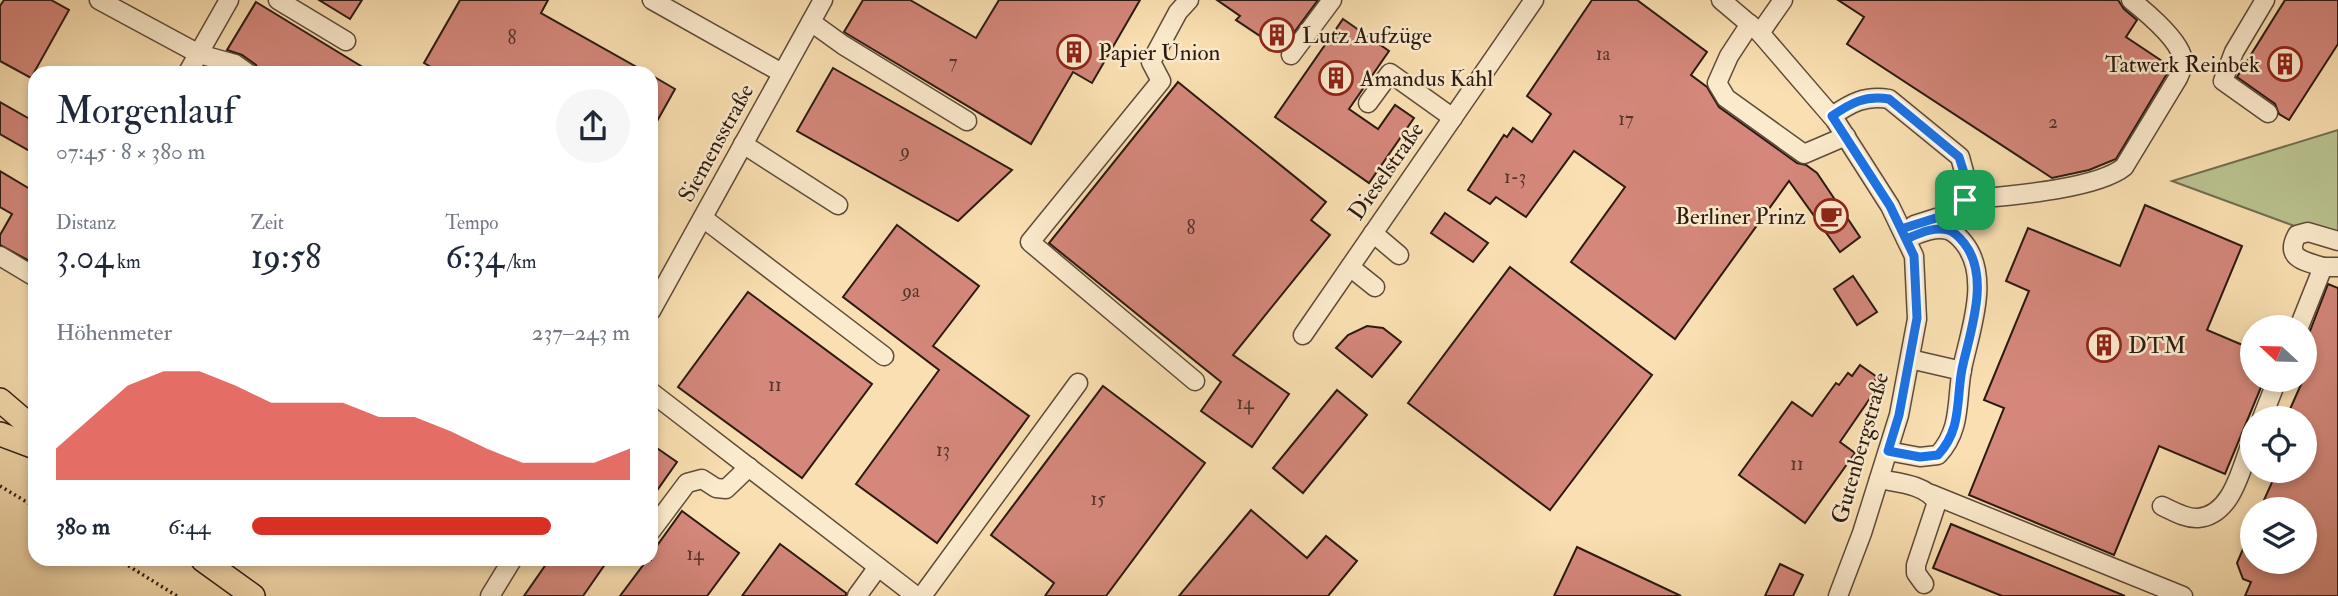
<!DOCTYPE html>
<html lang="de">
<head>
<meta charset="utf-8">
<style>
	body { margin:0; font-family:"IM FELL Double Pica",serif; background:#f6f6f7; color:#1f2937; height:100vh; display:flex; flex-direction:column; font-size:26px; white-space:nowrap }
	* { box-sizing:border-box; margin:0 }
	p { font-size:23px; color:#747a83 }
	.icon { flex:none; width:38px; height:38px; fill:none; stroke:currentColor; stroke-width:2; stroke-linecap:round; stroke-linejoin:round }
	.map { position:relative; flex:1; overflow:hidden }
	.details { position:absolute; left:28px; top:66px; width:630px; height:500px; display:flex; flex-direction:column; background:#fff; border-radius:21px; box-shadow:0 4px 10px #0003 }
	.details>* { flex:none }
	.needle { width:46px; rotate:292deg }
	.fabs { position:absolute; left:2240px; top:315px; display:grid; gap:14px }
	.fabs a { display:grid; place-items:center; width:77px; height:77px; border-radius:50%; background:#fff; box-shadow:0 4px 10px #0003; font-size:35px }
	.pin { position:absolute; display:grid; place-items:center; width:60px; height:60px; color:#fff; margin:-30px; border-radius:14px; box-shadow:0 4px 10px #0006 }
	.round { display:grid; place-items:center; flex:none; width:74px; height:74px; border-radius:37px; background:#f6f6f7 }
	.overview { display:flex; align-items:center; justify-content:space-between; height:119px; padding:0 28px }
	h1 { font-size:38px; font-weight:600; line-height:52px }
	.figures { display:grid; grid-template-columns:repeat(3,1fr); gap:10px; height:119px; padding:7px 28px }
	.figures div { display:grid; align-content:center }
	.figures b { font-size:35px; font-weight:600 }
	.figures small { font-size:19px; font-weight:400 }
	.figures p { font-size:19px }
	.chart { height:196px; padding:14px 28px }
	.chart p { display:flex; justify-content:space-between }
	.chart svg { width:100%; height:126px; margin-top:7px; fill:#d93025; opacity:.7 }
	ul { padding:0 28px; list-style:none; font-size:23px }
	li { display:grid; grid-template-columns:112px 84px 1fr; align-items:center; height:52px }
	li i { height:18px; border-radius:9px; background:#d93025 }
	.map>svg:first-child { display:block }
</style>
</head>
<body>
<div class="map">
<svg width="2338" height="596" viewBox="0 0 2338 596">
	<rect width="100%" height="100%" fill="#f9dfb1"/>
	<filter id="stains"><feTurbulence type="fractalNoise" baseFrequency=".00286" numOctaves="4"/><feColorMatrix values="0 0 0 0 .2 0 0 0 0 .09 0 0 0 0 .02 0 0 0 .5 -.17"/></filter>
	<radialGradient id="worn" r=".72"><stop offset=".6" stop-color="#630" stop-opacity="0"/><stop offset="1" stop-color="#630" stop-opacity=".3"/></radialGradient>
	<path fill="#b9c28f" stroke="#726e50" stroke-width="2" d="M2338,130V242L2172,181Z"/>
	<g fill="#d4877a" stroke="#2b1a12" stroke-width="2">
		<path d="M4,0H51L69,10L31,78L0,61V6Z"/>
		<path d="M319,0H362L350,19Z"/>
		<path d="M460,0H548L541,13L649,74H443L424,63Z"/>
		<path d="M863,0H910L976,38L999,0H1140L1092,83L1073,72L1031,144L844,32Z"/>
		<path d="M1217,0H1318L1281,50L1236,20L1240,16Z"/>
		<path d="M1592,0H1637L1707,52L1691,75L1707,87L1719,107L1797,163L1806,165L1817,173L1860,237L1840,252L1789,181L1675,339L1571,262L1625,187L1574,151L1526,217L1496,197L1490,204L1468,190L1504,135L1507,137L1513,128L1532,142L1551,114L1527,96Z"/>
		<path d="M1838,0H2118L2124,9L2137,20L2126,37L2171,67L2116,159L2089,170L2052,178L1847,44L1864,17Z"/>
		<path d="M2285,0H2338V44L2289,120L2279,114L2275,104L2237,77Z"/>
		<path d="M256,2L374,74H260L256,65L242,55L227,50Z"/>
		<path d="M1343,19L1389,51L1349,109L1378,129L1395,105L1414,118L1369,183L1275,117Z"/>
		<path d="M833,68L1012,170L958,221L797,131Z"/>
		<path d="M651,75L675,89L651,132Z"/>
		<path d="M1178,82L1326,202L1311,220L1330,235L1233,355L1289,394L1252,447L1201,411L1221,382L1049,243Z"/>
		<path d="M0,102L35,122V154L0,134Z"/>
		<path d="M0,171L35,192V264L0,245V235L12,214L0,207Z"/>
		<path d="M2145,205L2242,246L2207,330L2252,349V380H2264L2225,474L2159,446L2114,555L1969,495L2004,408L1984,400L2029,291L2006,281L2028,228L2120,266Z"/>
		<path d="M1445,213L1488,243L1473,262L1431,233Z"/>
		<path d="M897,225L979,286L933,346L1029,416L937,543L856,484L939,370L843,297Z"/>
		<path d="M1510,267L1652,375L1550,510L1408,403Z"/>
		<path d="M1853,276L1877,312L1857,325L1834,289Z"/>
		<path d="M2328,284L2338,288V596H2245L2251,582L2243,579L2237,563L2252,528V562H2305V509H2260L2277,471H2305V418H2286L2303,380H2305L2310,363L2305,361V337L2310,331Z"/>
		<path d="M748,292L872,384L802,478L678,387Z"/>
		<path d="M1367,326L1383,328L1401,342L1372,377L1336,348L1348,335Z"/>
		<path d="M1860,365L1877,377L1870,388L1875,391L1840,442L1855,453L1805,523L1739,475L1792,402L1812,416L1836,383L1839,385L1848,373L1852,376Z"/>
		<path d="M1103,386L1205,463L1106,596H1045L1054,583L991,535Z"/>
		<path d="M1337,390L1367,415L1303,493L1273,468Z"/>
		<path d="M651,444L677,462L651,499Z"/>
		<path d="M1251,510L1307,558L1326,536L1357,561L1328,596H1179Z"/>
		<path d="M682,511L739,553L707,596H620L647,560H651V554Z"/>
		<path d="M1951,524L2125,596H2002L1933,568Z"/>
		<path d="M780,544L846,593V596H742Z"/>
		<path d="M1577,547L1681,596H1554Z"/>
		<path d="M549,560H608L583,596H524Z"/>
		<path d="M1780,564L1803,575L1793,596H1765Z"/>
	</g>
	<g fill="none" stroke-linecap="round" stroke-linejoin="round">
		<g stroke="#5e4b3a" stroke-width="21">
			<g id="minor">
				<path d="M99,0L199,54L235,64L249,74"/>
				<path d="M278,0L346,41"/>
				<path d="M652,0L782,73"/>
				<path d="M1189,0L1178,12L1151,62L1161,81L1030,242L1195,381"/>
				<path d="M1721,0L1760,33L1835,120L1890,206L1914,256L1917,319L1899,415L1862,533L1838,596"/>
				<path d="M2265,0L2234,52L2223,81L2268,113"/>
				<path d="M811,22L843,45L967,121"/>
				<path d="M1750,24L1729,56L1717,83L1726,98L1804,154L1846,136"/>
				<path d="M1760,33L1783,0"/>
				<path d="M1291,55L1332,0"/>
				<path d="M187,74L229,0"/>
				<path d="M1368,103L1390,73L1453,118"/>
				<path d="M1832,116C1851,103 1865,95 1889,99L1960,157L1966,179L1965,200L1955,212L1914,225"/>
				<path d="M743,144L838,205"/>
				<path d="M1965,200C2004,196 2095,190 2124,167L2178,78C2181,71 2185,64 2182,56C2176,37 2146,12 2131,0"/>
				<path d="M703,218L884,356"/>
				<path d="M1373,233L1399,255"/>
				<path d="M0,256L35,277"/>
				<path d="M1350,267L1375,287"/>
				<path d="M2323,267C2305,261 2284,259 2297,235L2308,232L2338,241"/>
				<path d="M651,311L823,0"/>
				<path d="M2299,327L2323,267H2338"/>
				<path d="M1303,335L1534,0"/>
				<path d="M1910,359L1962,371"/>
				<path d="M651,392L916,596"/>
				<path d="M2262,418L2277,380"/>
				<path d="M1888,451L1920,457L1938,455C1962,429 1956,401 1962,369C1970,331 1991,277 1964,243C1960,238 1954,232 1948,230C1934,226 1918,234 1906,239"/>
				<path d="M1879,479C1899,483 1924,484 1937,502L1916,565V573L1924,584"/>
				<path d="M1931,494L2183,596"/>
				<path d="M2162,506C2173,511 2186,519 2198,518C2233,515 2241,467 2252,441"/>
				<path d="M651,531L687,483L702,479L716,488L726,489L749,467"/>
				<path d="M490,596L512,560"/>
				<path d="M857,596L878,567"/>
				<path d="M922,596L1078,383"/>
			</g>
		</g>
		<g stroke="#2b1a12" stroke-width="26">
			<g id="major">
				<path d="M0,400L35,430"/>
				<path d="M0,434L35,447"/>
				<path d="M203,560L253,596"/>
			</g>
		</g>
		<g stroke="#2b1a12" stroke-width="3.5" stroke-dasharray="2 3.5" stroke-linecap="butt">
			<path d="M0,486L35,507"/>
			<path d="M119,560L177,596"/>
		</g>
		<use href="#minor" stroke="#fbeacc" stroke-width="18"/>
		<use href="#major" stroke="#f9dfb1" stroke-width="23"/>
	</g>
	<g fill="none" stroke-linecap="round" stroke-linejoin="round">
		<g stroke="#fff" stroke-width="14">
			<path id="route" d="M1965,200L1966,179L1959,157L1889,99C1865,95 1851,103 1832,116L1890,206L1914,256L1917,318L1899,415L1888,451L1920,457L1938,455C1962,429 1956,401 1962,369C1970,331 1991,277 1964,243C1960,238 1955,232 1948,230C1934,226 1918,234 1906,239L1901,229L1955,212L1965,200"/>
		</g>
		<use href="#route" stroke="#1a73e8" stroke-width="9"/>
	</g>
	<defs>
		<g id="building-ring" transform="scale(1.75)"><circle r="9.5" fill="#fbeacc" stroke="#8f2418" stroke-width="1.5"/><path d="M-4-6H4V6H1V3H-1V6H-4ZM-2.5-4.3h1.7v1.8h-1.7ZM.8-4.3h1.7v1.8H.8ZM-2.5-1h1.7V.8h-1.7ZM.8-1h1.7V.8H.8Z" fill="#8f2418"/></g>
		<g id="cafe-ring" transform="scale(1.75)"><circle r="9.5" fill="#fbeacc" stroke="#8f2418" stroke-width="1.5"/><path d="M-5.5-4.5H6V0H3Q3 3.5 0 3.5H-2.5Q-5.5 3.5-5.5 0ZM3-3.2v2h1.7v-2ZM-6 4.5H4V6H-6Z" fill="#8f2418"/></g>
	</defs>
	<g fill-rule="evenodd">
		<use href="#building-ring" x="1277" y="35"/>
		<use href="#building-ring" x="1074" y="52"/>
		<use href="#building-ring" x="2285" y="64"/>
		<use href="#building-ring" x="1336" y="78"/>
		<use href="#cafe-ring" x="1831" y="216"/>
		<use href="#building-ring" x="2104" y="345"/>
	</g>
	<g text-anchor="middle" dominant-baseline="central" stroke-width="5" stroke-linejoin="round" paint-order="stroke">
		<g font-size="19" fill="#55352c">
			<text x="512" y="38">8</text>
			<text x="1603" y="54">1a</text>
			<text x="953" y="62">7</text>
			<text x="1626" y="119">17</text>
			<text x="2053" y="122">2</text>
			<text x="905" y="151">9</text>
			<text x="1515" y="177">1-3</text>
			<text x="1191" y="228">8</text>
			<text x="911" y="291">9a</text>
			<text x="775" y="385">11</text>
			<text x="1245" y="403">14</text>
			<text x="943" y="450">13</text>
			<text x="1797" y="464">11</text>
			<text x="1098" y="499">15</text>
			<text x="695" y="554">14</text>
		</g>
		<g font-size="23" fill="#2b1a12" stroke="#fbeacc" text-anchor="start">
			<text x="1302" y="35">Lutz Aufzüge</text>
			<text x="1098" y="52">Papier Union</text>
			<text x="2260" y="64" text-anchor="end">Tatwerk Reinbek</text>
			<text x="1360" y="78">Amandus Kahl</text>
			<text x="1806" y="216" text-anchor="end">Berliner Prinz</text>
			<text x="2128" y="345">DTM</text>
		</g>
		<g font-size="23" fill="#2b1a12" stroke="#fbeacc">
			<text transform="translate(716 143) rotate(-61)">Siemensstraße</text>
			<text transform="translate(1386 171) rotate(-55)">Dieselstraße</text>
			<text transform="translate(1860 448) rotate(-74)">Gutenbergstraße</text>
		</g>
	</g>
	<rect width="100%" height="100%" filter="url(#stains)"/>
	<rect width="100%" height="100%" fill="url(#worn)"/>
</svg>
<div class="fabs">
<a><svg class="needle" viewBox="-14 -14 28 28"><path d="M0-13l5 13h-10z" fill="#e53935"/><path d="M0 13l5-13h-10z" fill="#747a83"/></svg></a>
<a><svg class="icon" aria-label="locate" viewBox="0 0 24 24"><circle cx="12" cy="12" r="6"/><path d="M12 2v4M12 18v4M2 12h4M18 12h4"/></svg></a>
<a><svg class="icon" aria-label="layers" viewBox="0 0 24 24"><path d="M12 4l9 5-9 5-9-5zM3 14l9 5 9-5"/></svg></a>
</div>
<div class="pin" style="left:1965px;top:200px;background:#1e9e55"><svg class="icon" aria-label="arrive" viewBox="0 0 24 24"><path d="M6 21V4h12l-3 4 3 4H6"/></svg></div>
<section class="details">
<div class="overview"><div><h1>Morgenlauf</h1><p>07:45 · 8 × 380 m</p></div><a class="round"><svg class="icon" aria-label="share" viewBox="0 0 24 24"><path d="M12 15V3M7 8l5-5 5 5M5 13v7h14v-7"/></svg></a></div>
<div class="figures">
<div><p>Distanz</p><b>3.04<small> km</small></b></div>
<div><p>Zeit</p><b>19:58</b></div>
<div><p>Tempo</p><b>6:34<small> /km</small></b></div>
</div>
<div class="chart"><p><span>Höhenmeter</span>237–243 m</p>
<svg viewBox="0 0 160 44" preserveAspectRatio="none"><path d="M0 44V33L10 22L20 11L30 6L40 6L50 11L60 17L70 17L80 17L90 22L100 22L110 27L120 33L130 38L140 38L150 38L160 33V44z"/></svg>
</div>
<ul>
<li><b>380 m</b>6:44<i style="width:79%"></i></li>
</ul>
</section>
</div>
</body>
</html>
